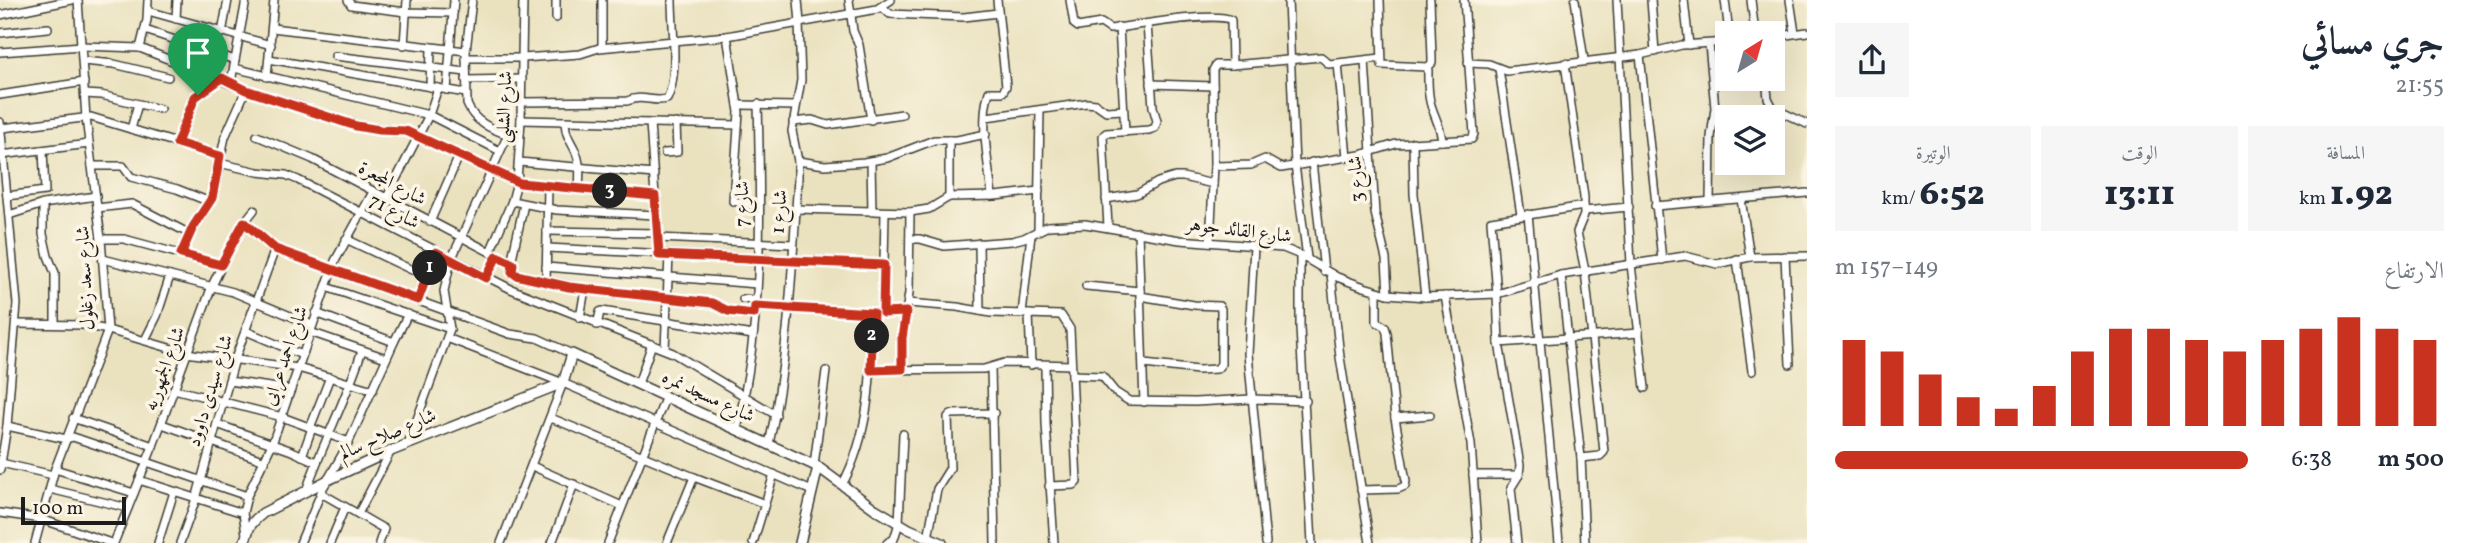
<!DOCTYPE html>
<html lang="ar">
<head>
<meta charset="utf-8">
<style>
	body { margin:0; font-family:Vollkorn,Amiri,serif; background:#f6f6f7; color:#1f2937; direction:rtl; height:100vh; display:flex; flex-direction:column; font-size:26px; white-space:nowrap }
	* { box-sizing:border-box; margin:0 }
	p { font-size:23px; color:#747a83 }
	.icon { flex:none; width:38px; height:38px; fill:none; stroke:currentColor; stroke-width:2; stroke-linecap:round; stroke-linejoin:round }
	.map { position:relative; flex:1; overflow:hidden; direction:ltr }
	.drawer { display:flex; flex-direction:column; background:#fff; width:665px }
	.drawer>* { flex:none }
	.needle { width:46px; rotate:37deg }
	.controls { position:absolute; left:1715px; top:21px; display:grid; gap:14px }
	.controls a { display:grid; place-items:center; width:70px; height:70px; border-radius:0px; background:#fff; box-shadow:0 7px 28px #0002; font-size:35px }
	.scale { position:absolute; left:21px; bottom:18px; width:105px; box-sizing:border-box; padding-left:7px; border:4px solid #1c1c1c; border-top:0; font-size:19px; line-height:24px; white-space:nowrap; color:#1c1c1c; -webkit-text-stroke:5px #fcf5e5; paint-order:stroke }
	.pin { position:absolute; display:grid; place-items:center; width:60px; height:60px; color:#fff; margin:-72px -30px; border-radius:50% 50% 50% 0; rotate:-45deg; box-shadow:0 0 7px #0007 }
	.pin .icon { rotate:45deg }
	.km { position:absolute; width:35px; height:35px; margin:-18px; border-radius:50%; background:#222; color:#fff; font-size:19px; line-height:35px; text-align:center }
	.round { display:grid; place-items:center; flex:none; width:74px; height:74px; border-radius:0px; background:#f6f6f7 }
	.summary { display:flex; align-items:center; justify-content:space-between; height:119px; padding:0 28px }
	h1 { font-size:38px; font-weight:800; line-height:52px }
	.metrics { display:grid; grid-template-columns:repeat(3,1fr); gap:10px; height:119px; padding:7px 28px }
	.metrics div { display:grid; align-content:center; border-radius:0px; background:#f6f6f7; text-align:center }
	.metrics b { font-size:35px; font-weight:800 }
	.metrics small { font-size:19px; font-weight:400 }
	.metrics p { font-size:19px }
	.chart { height:196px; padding:14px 28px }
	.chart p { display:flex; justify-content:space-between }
	.chart svg { width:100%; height:126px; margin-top:7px; stroke:#c8321e; stroke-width:6 }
	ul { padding:0 28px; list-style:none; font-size:23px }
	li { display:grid; grid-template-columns:112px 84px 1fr; align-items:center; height:52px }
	li i { height:18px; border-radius:9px; background:#c8321e }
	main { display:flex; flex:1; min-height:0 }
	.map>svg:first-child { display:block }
</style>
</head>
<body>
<main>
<section class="drawer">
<div class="summary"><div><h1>جري مسائي</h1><p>21:55</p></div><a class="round"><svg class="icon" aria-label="share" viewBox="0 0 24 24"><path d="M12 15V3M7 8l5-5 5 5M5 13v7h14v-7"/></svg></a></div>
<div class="metrics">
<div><p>المسافة</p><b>1.92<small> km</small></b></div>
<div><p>الوقت</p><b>13:11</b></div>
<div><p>الوتيرة</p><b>6:52<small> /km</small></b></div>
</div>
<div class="chart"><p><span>الارتفاع</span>149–157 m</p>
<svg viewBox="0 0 160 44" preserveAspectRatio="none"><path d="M5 44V14M15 44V18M25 44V26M35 44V34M45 44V38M55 44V30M65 44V18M75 44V10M85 44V10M95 44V14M105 44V18M115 44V14M125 44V10M135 44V6M145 44V10M155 44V14"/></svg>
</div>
<ul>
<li><b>500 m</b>6:38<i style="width:100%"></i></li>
</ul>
</section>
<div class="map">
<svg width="1807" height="543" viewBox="0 0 1807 543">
	<rect width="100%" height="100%" fill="#fcf5e5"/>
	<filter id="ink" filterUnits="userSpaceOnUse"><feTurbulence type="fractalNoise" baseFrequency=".0143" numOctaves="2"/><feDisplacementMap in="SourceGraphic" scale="14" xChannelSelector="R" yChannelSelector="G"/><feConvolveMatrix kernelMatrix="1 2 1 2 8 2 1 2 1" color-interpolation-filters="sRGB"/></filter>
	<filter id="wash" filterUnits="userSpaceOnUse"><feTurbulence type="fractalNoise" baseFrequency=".00686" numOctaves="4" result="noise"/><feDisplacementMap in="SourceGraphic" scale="28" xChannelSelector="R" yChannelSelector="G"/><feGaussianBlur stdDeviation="1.57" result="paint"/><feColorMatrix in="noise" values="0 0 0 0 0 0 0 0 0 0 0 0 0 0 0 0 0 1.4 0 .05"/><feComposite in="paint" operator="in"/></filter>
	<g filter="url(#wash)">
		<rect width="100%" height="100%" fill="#eae2bf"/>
	</g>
	<g filter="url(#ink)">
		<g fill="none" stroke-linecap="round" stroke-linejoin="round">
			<g stroke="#3b3a34" stroke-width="10">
				<g id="minor">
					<path d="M348,0L351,5L406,12L453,13"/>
					<path d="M472,0L466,51L467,104C474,122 491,129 509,135"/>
					<path d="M556,0V18"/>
					<path d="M602,0V47"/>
					<path d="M798,0L800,23"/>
					<path d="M849,0L853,31L859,45L871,120"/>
					<path d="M1070,0L1074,24L1078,27L1101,23L1110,29C1133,26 1215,11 1231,20L1232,65H1216L1213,70L1214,166L1210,242"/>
					<path d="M1288,0L1295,165L1307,258"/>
					<path d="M1380,0L1382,65L1428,67"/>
					<path d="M1430,0L1432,58V63L1428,67C1428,79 1427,96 1432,108C1436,120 1441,128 1442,141"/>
					<path d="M1575,0L1584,60"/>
					<path d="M1617,0L1631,264L1645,388"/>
					<path d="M1651,0L1655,52"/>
					<path d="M1684,0L1689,45"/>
					<path d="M1725,0L1729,33"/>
					<path d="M1751,0L1755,33"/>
					<path d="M1790,0L1795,33"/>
					<path d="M882,7L890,14L964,17L998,13"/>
					<path d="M148,11L271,45"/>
					<path d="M0,15L72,0"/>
					<path d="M176,19L177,0"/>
					<path d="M1119,27L1125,132"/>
					<path d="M272,28L466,51"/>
					<path d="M145,30L235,60"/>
					<path d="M0,33L48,28"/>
					<path d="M222,33L228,0"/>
					<path d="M727,36L739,112L733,201L748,204"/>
					<path d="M1773,37L1807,32"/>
					<path d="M1709,44L1715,108L1711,137L1710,201"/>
					<path d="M404,45L407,0"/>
					<path d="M140,48L147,20L148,0"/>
					<path d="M0,52L82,46L140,48L246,90L297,105L337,120L373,129L406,131L520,183L655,196"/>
					<path d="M1640,55L1662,260"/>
					<path d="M335,56L466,72"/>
					<path d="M466,58H523L580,54L599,48L727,36L877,9L891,0"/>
					<path d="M269,59L466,93"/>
					<path d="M83,61L114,64L168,77"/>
					<path d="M1365,61L1375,213L1386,259L1388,294"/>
					<path d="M1468,63L1489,64L1507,71L1640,55L1682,45L1727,42"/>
					<path d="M1565,63L1584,197V215L1577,232L1585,271L1604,452L1600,456L1581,458"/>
					<path d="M1338,64L1347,157"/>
					<path d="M1232,65L1321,57L1329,64L1381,58"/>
					<path d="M234,68L429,115L500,151"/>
					<path d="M1499,69L1521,215"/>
					<path d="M267,77L274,0"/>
					<path d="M1766,79L1768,98L1773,108L1807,124"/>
					<path d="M466,80L522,79"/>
					<path d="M231,82L246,0"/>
					<path d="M1151,84L1213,86"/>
					<path d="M430,87L431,47"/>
					<path d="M447,90L454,0"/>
					<path d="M85,94L101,95L160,109"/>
					<path d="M0,95L84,82"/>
					<path d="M522,102L627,101C643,94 652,103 667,99C679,77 672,26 672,0"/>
					<path d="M738,105L795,106"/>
					<path d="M986,117L1087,103L1096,104L1106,111L1123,110"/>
					<path d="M521,120L738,125"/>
					<path d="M565,121C566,136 568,136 574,148C581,161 580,175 579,189"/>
					<path d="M0,122L17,304L7,426L0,470"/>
					<path d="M793,122L812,120L828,125L902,114"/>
					<path d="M650,123L659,255"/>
					<path d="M2,128L91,117L220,156"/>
					<path d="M131,129L138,104"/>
					<path d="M257,136L312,159L511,263"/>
					<path d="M949,140V197"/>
					<path d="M1413,142L1414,194L1425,297"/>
					<path d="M177,143L195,97L222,78"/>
					<path d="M665,153L677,152L676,123"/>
					<path d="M1,155L89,144"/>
					<path d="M798,161L825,165L864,162L887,158L934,140H957L986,134"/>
					<path d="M871,161L872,212"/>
					<path d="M519,162L654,174"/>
					<path d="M1312,162L1324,271"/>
					<path d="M219,163L258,172L286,175L298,180L511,289L673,353L776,415"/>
					<path d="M92,166H123L131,177L177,189L210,202"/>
					<path d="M1214,166L1251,165L1265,159L1281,168L1360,155L1396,144L1472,139L1474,134L1464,0"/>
					<path d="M7,196L45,191L43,150"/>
					<path d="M992,196C989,166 979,121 989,92H1003L1006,86L997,0"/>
					<path d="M386,199L429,115L438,88"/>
					<path d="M1106,199L1137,194L1158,182L1175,177H1183L1213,184"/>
					<path d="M1741,199L1750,257"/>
					<path d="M512,201L557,210L656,215"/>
					<path d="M43,204V234L48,256L55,273V324"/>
					<path d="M524,204L511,263L512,272L516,275L585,289L712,304L728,311L754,314"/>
					<path d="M1655,206L1807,193"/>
					<path d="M97,208L132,204L190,234"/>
					<path d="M796,209L910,212L929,209L949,197L995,196L1039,191"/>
					<path d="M1584,211L1629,207"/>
					<path d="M1528,214L1559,543"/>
					<path d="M9,215L43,204L96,196"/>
					<path d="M244,222L275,249L510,334L537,338L572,354"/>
					<path d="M430,222L459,156"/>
					<path d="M1108,227L1103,136L1106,133L1149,130L1155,128L1157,121L1153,107L1147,24"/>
					<path d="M1038,230L1040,110"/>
					<path d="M547,231L657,233"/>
					<path d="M1138,232L1144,402"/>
					<path d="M657,238L793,244"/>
					<path d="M101,239H124L221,265"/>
					<path d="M346,239L412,270"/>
					<path d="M910,239H920L944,246L1012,241L1024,238L1048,226L1085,224L1180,240L1283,248L1300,255L1337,277L1364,287L1388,294L1425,297L1497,294L1561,275L1685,256L1717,264L1750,257L1807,256"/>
					<path d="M979,243L980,311"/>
					<path d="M1254,246L1248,354L1266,543"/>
					<path d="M547,248L884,265"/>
					<path d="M490,252L512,201L517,182L521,120L523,0"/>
					<path d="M181,254L193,227L212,198L225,137L246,90"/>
					<path d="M1300,255V328L1312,543"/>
					<path d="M1785,256L1790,364"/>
					<path d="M103,259L233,292L312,325"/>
					<path d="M1737,259L1752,371"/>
					<path d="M546,267L757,284"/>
					<path d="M1331,274L1340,357L1370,543"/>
					<path d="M1561,275L1581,458L1585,543"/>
					<path d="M487,278L497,256"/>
					<path d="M546,283L548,186"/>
					<path d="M1086,286L1140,291"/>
					<path d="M326,287L450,329"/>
					<path d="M1140,296L1194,305L1219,306L1221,309V364L1217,369L1198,370L1144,364"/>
					<path d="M1445,296L1471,444L1478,543"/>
					<path d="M743,299L756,300"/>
					<path d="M418,300L436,252"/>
					<path d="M908,303L957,307L991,313L1061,315L1070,329L1077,482L1074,485L1049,486"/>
					<path d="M755,306L873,313L906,312"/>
					<path d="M316,313L394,342"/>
					<path d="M883,313L885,212"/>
					<path d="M1022,314L1031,235"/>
					<path d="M1029,314L1031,365"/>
					<path d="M580,318L585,289"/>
					<path d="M16,324L83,325L108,330L186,353L298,368L373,390"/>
					<path d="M597,325L600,312L602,311L753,335"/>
					<path d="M246,331L302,355"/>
					<path d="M310,332L386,358"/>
					<path d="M447,338L563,383L812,491"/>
					<path d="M145,340L157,316L170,276"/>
					<path d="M1499,343L1639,333"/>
					<path d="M665,349L669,255"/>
					<path d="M1045,365L1046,424L1054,543"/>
					<path d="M991,368L995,543"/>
					<path d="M902,369V338L909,293L910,212"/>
					<path d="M871,370L984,369L1004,363L1071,365"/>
					<path d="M1072,375L1102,376L1115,392L1129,401L1195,402L1252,399L1306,401"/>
					<path d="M229,381L291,390"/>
					<path d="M638,384L652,344"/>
					<path d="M174,389L282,417L349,442"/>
					<path d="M73,418L153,446"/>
					<path d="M551,418L694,477"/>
					<path d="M1395,418L1430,415"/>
					<path d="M162,424L265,461"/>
					<path d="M217,424L292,451L316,462"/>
					<path d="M7,426L66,439L73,437L247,496"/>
					<path d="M310,428L330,377"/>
					<path d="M737,429C763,324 761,212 758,104"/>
					<path d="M408,444L450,329L444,291L451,260L506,139L511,133L520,132"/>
					<path d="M769,444C789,356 792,267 798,178V161L792,131L801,80L799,23"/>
					<path d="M302,456L312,428"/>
					<path d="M1,463L53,475"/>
					<path d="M814,465L826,371"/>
					<path d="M532,466L622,506"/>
					<path d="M55,469L134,493"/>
					<path d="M1473,475H1519"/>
					<path d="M139,480L243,513"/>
					<path d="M842,485C871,432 871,372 873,313"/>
					<path d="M50,489L128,508"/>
					<path d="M1361,490L1398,489L1405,486L1406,481L1395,418L1387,333L1385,327L1377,322V292"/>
					<path d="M306,491C323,443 347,398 362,350"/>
					<path d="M321,493L358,514"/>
					<path d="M0,513L41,519L111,543"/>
					<path d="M246,534L243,513L247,496L272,444L335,261L373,192"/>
					<path d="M928,538L937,489L950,468L948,417L951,414L994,413"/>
					<path d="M35,543L55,469L108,330L101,239L86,118L78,0"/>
					<path d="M114,543L153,446L212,286L239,229L254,210"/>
					<path d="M158,543L174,492"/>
					<path d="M180,543L196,499L235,359L275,249"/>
					<path d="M300,543L323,488L347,446L394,342L408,314"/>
					<path d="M330,543L345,507"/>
					<path d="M379,543L384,529L358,514L391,451"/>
					<path d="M501,543L563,383"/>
					<path d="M552,543L574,484"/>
					<path d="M608,543L666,396"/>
					<path d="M667,543L694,477L765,504"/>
					<path d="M753,543L774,474"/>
					<path d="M887,543L894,539L899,523L903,434"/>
					<path d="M1517,543L1511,488L1519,475L1520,465L1499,343L1497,294L1491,221L1584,206"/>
				</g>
			</g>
			<g stroke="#3b3a34" stroke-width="12">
				<g id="tertiary">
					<path d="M244,543L250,526L256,519L263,513L328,480L391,451L563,383L572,354L818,467L875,509L909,529L942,543"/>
					<path d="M800,543L818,467"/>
				</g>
			</g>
			<use href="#minor" stroke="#fff" stroke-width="7"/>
			<use href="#tertiary" stroke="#fff" stroke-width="9"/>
		</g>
	</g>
	<g fill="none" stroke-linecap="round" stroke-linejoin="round" filter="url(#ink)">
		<g stroke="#fff" stroke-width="14">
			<path id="route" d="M222,78L246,90L356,126L379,130L406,131L520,183L655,196L659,255L884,265L883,313L906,312L902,338V369L871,370L873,313L755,306L754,314L728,311L712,303L569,287L516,275L512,272L513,264L497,256L486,278L436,252L418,300L275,249L244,222L221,265L181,254L193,227L212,198L220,156L177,143L195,97Z"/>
		</g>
		<use href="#route" stroke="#c8321e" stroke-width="9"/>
	</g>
	<g text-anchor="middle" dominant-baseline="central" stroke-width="7" stroke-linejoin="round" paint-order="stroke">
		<g font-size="19" fill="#1c1c1c" stroke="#fcf5e5">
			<text transform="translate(505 107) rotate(-88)">شارع الشلبى</text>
			<text transform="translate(1357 179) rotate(-94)">شارع 3</text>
			<text transform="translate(392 184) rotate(28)">شارع المجعرة</text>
			<text transform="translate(743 204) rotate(-90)">شارع 7</text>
			<text transform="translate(394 212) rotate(28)">شارع 71</text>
			<text transform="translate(780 212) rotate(-86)">شارع 1</text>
			<text transform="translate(1239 231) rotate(7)">شارع القائد جوهر</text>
			<text transform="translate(86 278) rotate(-93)">شارع سعد زغلول</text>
			<text transform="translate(286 356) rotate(-71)">شارع احمد عرابى</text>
			<text transform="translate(165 369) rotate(-70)">شارع الجمهوريه</text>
			<text transform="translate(211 391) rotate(-73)">شارع سيدى داوود</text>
			<text transform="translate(708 397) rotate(25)">شارع مسجد نمره</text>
			<text transform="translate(388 435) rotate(-23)">شارع صلاح سالم</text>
		</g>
	</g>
</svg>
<div class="controls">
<a><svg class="needle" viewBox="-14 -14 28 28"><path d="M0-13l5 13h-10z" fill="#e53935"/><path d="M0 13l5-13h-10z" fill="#747a83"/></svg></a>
<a><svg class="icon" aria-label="layers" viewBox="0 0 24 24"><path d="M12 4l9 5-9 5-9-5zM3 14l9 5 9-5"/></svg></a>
</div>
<div class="scale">100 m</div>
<div class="pin" style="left:198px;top:95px;background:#1e9e55"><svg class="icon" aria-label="arrive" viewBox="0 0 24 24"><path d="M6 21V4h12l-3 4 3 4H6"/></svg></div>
<b class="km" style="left:430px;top:268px">1</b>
<b class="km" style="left:872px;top:336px">2</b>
<b class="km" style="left:610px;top:191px">3</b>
</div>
</main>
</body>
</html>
